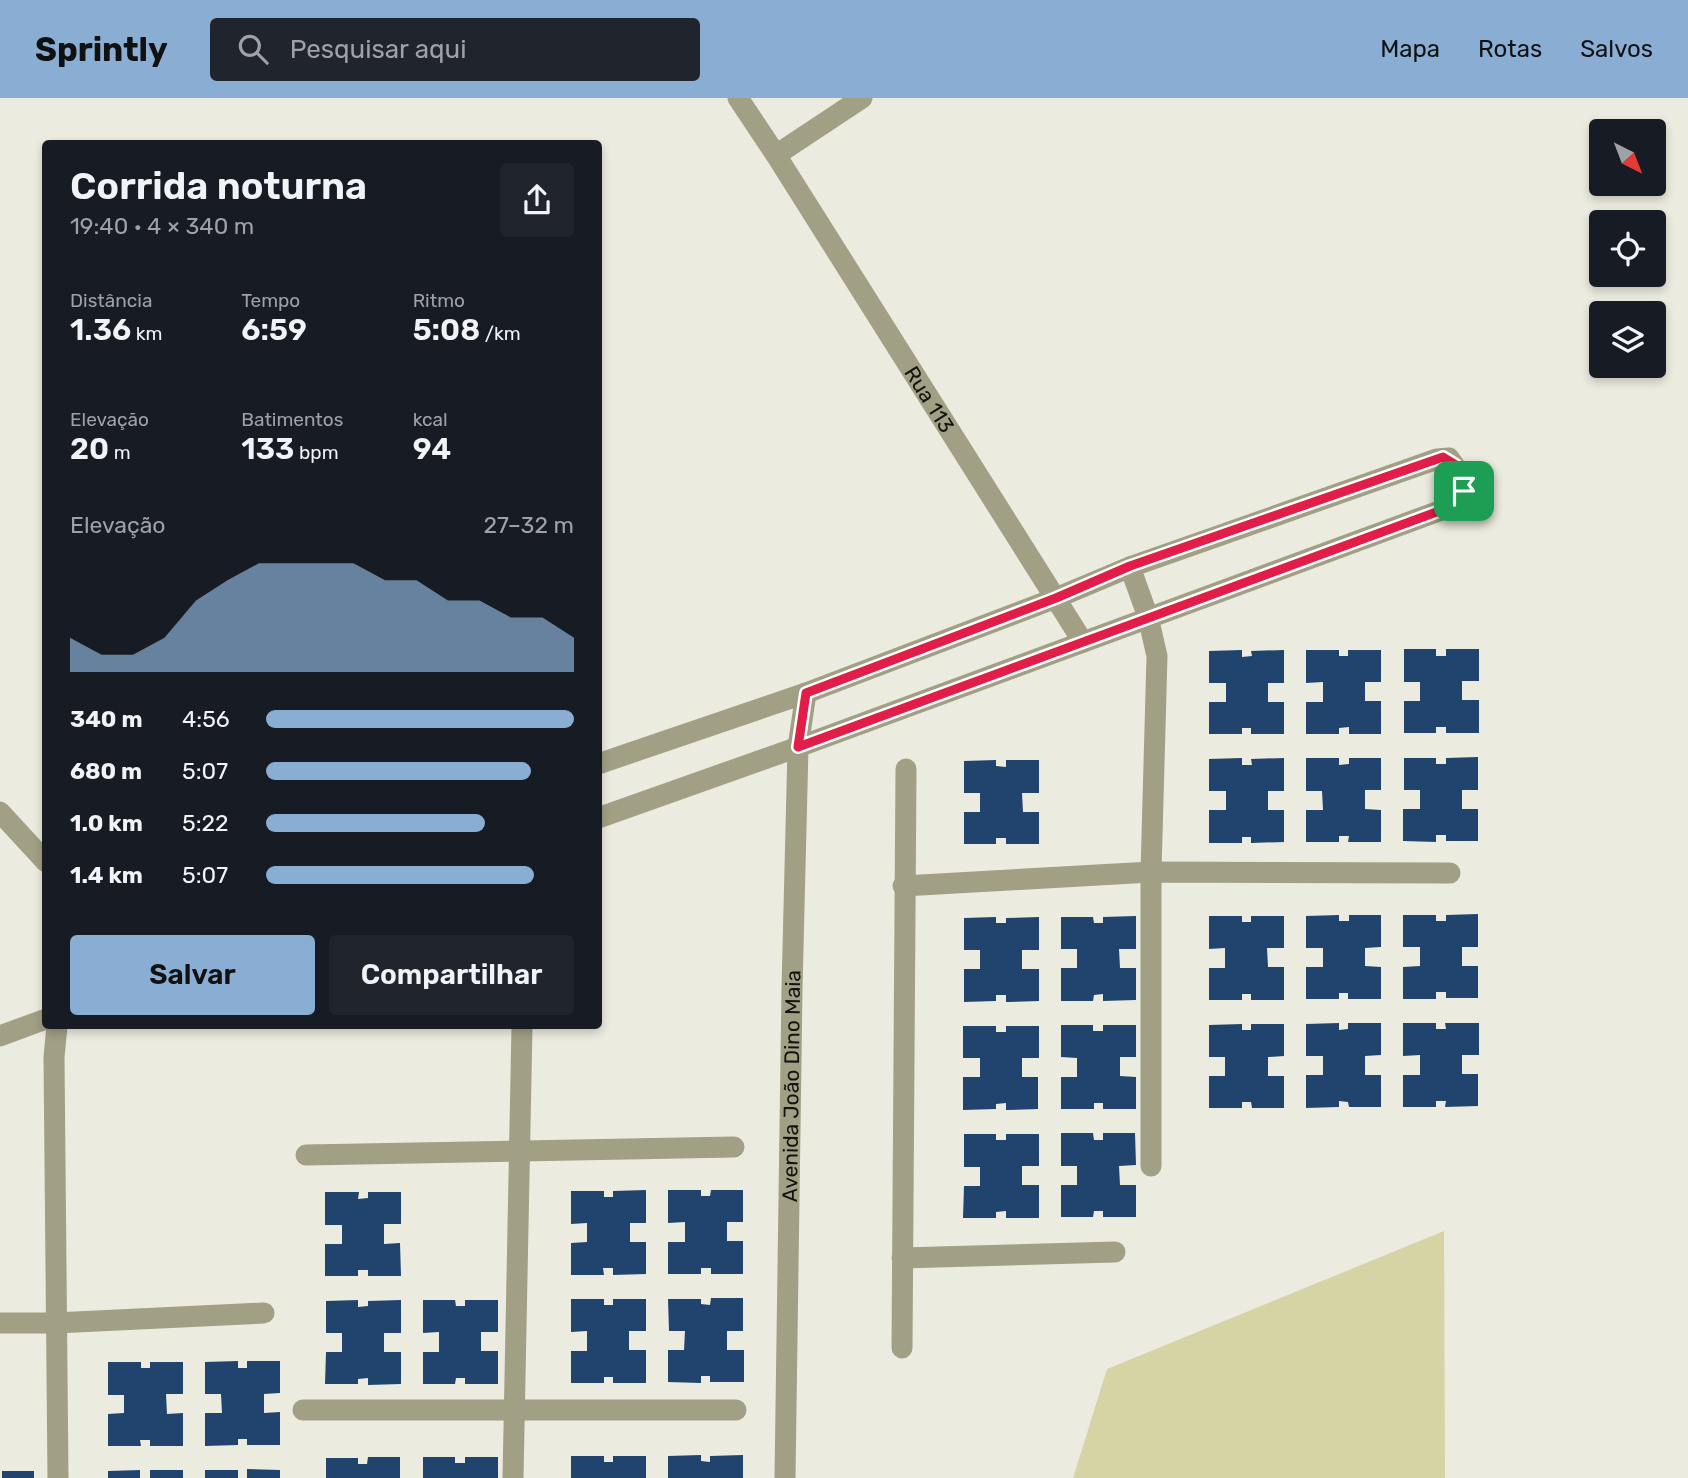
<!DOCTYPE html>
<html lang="pt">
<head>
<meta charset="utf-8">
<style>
	body { margin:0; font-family:Rubik,sans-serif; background:#20242c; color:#f1f3f6; height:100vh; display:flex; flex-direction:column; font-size:26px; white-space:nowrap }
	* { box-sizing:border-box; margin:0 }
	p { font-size:23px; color:#9ea1a6 }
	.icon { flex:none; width:38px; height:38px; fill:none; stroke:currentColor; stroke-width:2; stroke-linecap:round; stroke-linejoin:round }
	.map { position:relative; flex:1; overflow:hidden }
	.panel { position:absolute; left:42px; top:42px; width:560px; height:889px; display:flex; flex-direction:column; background:#171b24; border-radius:7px; box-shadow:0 4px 10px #0003 }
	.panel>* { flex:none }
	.needle { width:46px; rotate:138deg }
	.fabs { position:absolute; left:1589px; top:21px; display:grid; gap:14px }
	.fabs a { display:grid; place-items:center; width:77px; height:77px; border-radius:7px; background:#171b24; box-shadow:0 4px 10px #0003; font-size:35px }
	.pin { position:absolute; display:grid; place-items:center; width:60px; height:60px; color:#fff; margin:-30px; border-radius:14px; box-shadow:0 4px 10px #0006 }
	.round { display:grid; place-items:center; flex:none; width:74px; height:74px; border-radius:7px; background:#20242c }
	.head { display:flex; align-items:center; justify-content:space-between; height:119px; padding:0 28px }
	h1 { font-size:38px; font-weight:600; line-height:52px }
	.stats { display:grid; grid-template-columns:repeat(3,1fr); gap:10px; height:119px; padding:7px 28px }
	.stats div { display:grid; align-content:center }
	.stats b { font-size:30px; font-weight:600 }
	.stats small { font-size:19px; font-weight:400 }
	.stats p { font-size:19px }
	.chart { height:196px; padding:14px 28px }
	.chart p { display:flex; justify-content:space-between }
	.chart svg { width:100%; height:126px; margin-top:7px; fill:#8aaed3; opacity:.7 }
	.button { display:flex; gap:14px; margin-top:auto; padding:14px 28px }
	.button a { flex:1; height:80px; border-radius:7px; background:#8aaed3; color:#111; font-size:28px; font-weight:600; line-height:80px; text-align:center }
	.button a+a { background:#20242c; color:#f1f3f6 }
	ul { padding:0 28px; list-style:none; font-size:23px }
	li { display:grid; grid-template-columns:112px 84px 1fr; align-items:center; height:52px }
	li i { height:18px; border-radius:9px; background:#8aaed3 }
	header { display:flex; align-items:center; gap:42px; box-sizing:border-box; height:98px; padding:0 35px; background:#8aaed3; color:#111 }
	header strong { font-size:33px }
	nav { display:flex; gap:38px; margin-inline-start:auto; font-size:24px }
	.search { width:490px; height:63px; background:#20242c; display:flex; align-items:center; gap:18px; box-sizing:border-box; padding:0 24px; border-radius:7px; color:#9ea1a6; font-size:26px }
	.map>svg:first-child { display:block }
</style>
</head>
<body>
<header>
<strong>Sprintly</strong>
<div class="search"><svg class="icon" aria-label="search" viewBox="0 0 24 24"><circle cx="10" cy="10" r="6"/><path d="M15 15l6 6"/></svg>Pesquisar aqui</div>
<nav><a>Mapa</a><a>Rotas</a><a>Salvos</a></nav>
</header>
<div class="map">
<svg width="1688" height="1380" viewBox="0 0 1688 1380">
	<rect width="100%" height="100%" fill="#ecebdf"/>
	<path fill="#d6d3a5" d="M1444,1133L1445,1380H1073L1107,1271Z"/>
	<g fill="#20446e">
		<path d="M1404,551H1436V558H1446V551H1479V583H1462V602H1479V635H1446V629H1436V635H1404V603H1420V584H1404Z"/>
		<path d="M1242,552V559L1252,558L1251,553L1284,552V585H1268V604H1284V636H1251V630H1242V636H1209V604H1226V585H1209V553Z"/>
		<path d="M1306,552H1339V558H1348V552H1381V584H1365V603H1381V636H1349V629L1339,630V636H1306V604H1323V584L1306,585Z"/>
		<path d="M1478,659V692H1462V711H1478V743H1446V737H1436V744L1403,743V711H1420V692H1404V660H1436V666H1446V660Z"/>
		<path d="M1242,660V667H1252L1251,661L1284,660V693H1268V712H1284V744L1251,745V739H1242V745H1209V712H1226V693H1209V661Z"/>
		<path d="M1306,660H1339V667L1349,666V660H1381V692H1365V711L1381,712V744H1348L1349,738H1339V744H1306V712H1323L1322,693H1306Z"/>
		<path d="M996,662V668L1006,669V662H1039V695H1022L1023,714H1039V746H1006V740H996V746H964V714H980V695H964V663Z"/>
		<path d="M1478,816V849H1462V868H1478V900H1446V894H1436V901H1403V869L1420,868V849H1403V817H1436V823H1446V817Z"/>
		<path d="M1339,817V823H1349V817H1381V849L1365,850V868L1381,869V901H1348V895H1339V901H1306V869H1323V850H1306V818Z"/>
		<path d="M1136,818V851H1119L1120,870H1136V902L1103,903V896L1094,897L1093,903H1061V870H1077V851H1061V819H1093L1094,825H1103V819Z"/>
		<path d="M1209,818H1242V824H1251V818H1284V850H1267L1268,869H1284V902H1251V896H1242V902H1209V870H1225V850L1209,851Z"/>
		<path d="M996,819V825H1006V820L1039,819V852H1022V871H1039V903L1006,904V897H996V903L964,904V871H980V852H964V820Z"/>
		<path d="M1339,925V932L1348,931V925H1381V957L1365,958V977H1381V1009H1349L1348,1004L1339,1003V1009L1306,1010V977H1323V958H1306V926Z"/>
		<path d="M1403,925H1436V931H1446L1445,925H1479V957H1462V976H1478V1008L1445,1009L1446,1003H1436V1009H1403V977H1420V957L1403,958Z"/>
		<path d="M1242,926V932H1251V926H1284V958L1268,959V978H1284V1010H1252L1251,1004H1242V1010H1209V978H1225V959H1209V927Z"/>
		<path d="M1061,927H1093V933H1103V927H1136V959H1120V978L1136,979V1011H1103V1005H1094V1011H1061V979H1077V960L1061,959Z"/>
		<path d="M963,928H996V934H1006V928H1039V960H1022V979H1038V1011L1006,1012V1005L996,1006V1011L963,1012V979H980V960H963Z"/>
		<path d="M1061,1035H1093L1094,1042H1103V1035H1135L1136,1067L1119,1068L1120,1087H1136V1119H1103V1113H1094L1093,1119H1061V1087H1077V1068H1061Z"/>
		<path d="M964,1036H996V1042H1006V1036H1039V1068H1022V1087H1039V1120H1006V1113L996,1114V1120H963L964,1088H980V1069H964Z"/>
		<path d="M646,1092V1125H630V1144H646V1176L613,1177V1170H603L604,1177H571V1145L587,1144V1125L571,1126V1093H604V1099H613V1093Z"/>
		<path d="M668,1092H701V1098H710L711,1092H743V1124H727V1143H743V1176H711V1170H701V1176H668V1144H685V1124L668,1125Z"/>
		<path d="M325,1094H359L358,1101L368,1100V1094H401V1126H384V1146L400,1145L401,1178H368V1172H358V1178H325V1146H342V1127H325Z"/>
		<path d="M711,1200H743V1233H727V1252H744V1284H710V1278H701V1285L668,1284V1252H684L685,1233H669L668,1201H701V1206L710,1207Z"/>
		<path d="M571,1201H604V1207H613V1201H646V1233H629V1252H646V1285H613V1279H604V1285H571V1253H587V1233L571,1234Z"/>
		<path d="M358,1202V1209L368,1208V1203L401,1202V1235H384V1254H401V1286L368,1287V1280L358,1281V1286H325L326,1254H342V1235H326V1203Z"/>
		<path d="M423,1202H455L456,1208H465V1202H498V1234H481V1253H498V1286H465V1280H456L455,1286H423V1254H439V1234L423,1235Z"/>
		<path d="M238,1263V1270H247V1263H280V1295L264,1296V1315L280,1314V1347H247V1341H238V1347L205,1348V1315H222L221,1296H205V1264Z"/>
		<path d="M108,1264H141V1270H150V1264H183V1296H166L167,1316L183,1315V1348H150V1342H140L141,1348H108V1316L124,1315V1297H108Z"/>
		<path d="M701,1357V1363L710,1364V1358L743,1357V1380H668V1358Z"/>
		<path d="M571,1358H604V1364H613V1358H646V1380H571Z"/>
		<path d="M368,1359H400V1380H326V1360H358V1366H367Z"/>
		<path d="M423,1359H455V1365H465V1359H498V1380H423Z"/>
		<path d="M247,1371L280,1372V1380H247Z"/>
		<path d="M140,1372V1380H108V1373Z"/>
		<rect x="150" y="1372" width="33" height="8"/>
		<rect x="205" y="1372" width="33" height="8"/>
		<rect x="2" y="1373" width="32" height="7"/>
	</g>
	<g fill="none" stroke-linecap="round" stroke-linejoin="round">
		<g stroke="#a19f84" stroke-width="21">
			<path id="s1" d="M738,0L776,57L1083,544"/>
			<path d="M776,57L862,0"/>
			<path d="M1130,469L1148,519L1157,558L1151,774V1068"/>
			<path d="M598,666L806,595L1056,500L1130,469L1437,361L1449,360L1459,374L1463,397L1457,405L1450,409L798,649L598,720"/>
			<path d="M0,714L46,764"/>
			<path d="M903,788L1151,774L1450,775"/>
			<path d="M57,928L54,959L58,1380"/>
			<path d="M0,938L46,921"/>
			<path d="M306,1057L734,1049"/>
			<path d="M902,1160L1115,1154"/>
			<path d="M0,1225H55L264,1215"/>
			<path d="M902,1250L906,671"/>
			<path d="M303,1312H736"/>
			<path d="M513,1380L522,928"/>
			<path id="s2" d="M785,1380L792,891L798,649L806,595"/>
		</g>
	</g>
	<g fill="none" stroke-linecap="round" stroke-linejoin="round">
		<g stroke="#fff" stroke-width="14">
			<path id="route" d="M1443,359L1456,367L1464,393L1460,402L1450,409L798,649L806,595L1056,500L1130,468Z"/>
		</g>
		<use href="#route" stroke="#e11d48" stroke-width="9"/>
	</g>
	<g text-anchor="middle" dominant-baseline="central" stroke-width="7" stroke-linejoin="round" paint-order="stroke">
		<g font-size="21" fill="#13130f" stroke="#ecebdf">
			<text stroke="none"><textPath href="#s1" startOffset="357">Rua 113</textPath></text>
			<text stroke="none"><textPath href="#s2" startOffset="392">Avenida João Dino Maia</textPath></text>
		</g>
	</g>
</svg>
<div class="fabs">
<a><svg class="needle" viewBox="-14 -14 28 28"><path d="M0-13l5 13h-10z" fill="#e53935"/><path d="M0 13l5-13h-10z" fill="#9ea1a6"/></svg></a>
<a><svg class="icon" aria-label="locate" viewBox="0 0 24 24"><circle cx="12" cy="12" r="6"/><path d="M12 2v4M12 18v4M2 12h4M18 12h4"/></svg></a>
<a><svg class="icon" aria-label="layers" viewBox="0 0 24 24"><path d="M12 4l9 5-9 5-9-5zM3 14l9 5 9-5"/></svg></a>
</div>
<div class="pin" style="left:1464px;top:393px;background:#1e9e55"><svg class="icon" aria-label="arrive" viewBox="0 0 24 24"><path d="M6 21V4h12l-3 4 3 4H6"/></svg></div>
<section class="panel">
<div class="head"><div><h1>Corrida noturna</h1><p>19:40 · 4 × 340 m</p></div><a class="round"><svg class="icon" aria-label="share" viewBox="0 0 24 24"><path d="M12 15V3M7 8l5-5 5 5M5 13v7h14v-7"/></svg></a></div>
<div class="stats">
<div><p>Distância</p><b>1.36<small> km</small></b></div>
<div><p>Tempo</p><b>6:59</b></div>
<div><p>Ritmo</p><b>5:08<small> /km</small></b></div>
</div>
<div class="stats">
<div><p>Elevação</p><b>20<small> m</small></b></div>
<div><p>Batimentos</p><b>133<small> bpm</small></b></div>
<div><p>kcal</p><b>94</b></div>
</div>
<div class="chart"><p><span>Elevação</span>27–32 m</p>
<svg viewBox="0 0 160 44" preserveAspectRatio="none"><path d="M0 44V32L10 38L20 38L30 32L40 19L50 12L60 6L70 6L80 6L90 6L100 12L110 12L120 19L130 19L140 25L150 25L160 32V44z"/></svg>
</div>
<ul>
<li><b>340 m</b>4:56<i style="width:100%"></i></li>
<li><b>680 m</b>5:07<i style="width:86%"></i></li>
<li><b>1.0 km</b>5:22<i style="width:71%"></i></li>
<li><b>1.4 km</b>5:07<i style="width:87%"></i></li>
</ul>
<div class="button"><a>Salvar</a><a>Compartilhar</a></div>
</section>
</div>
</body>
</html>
